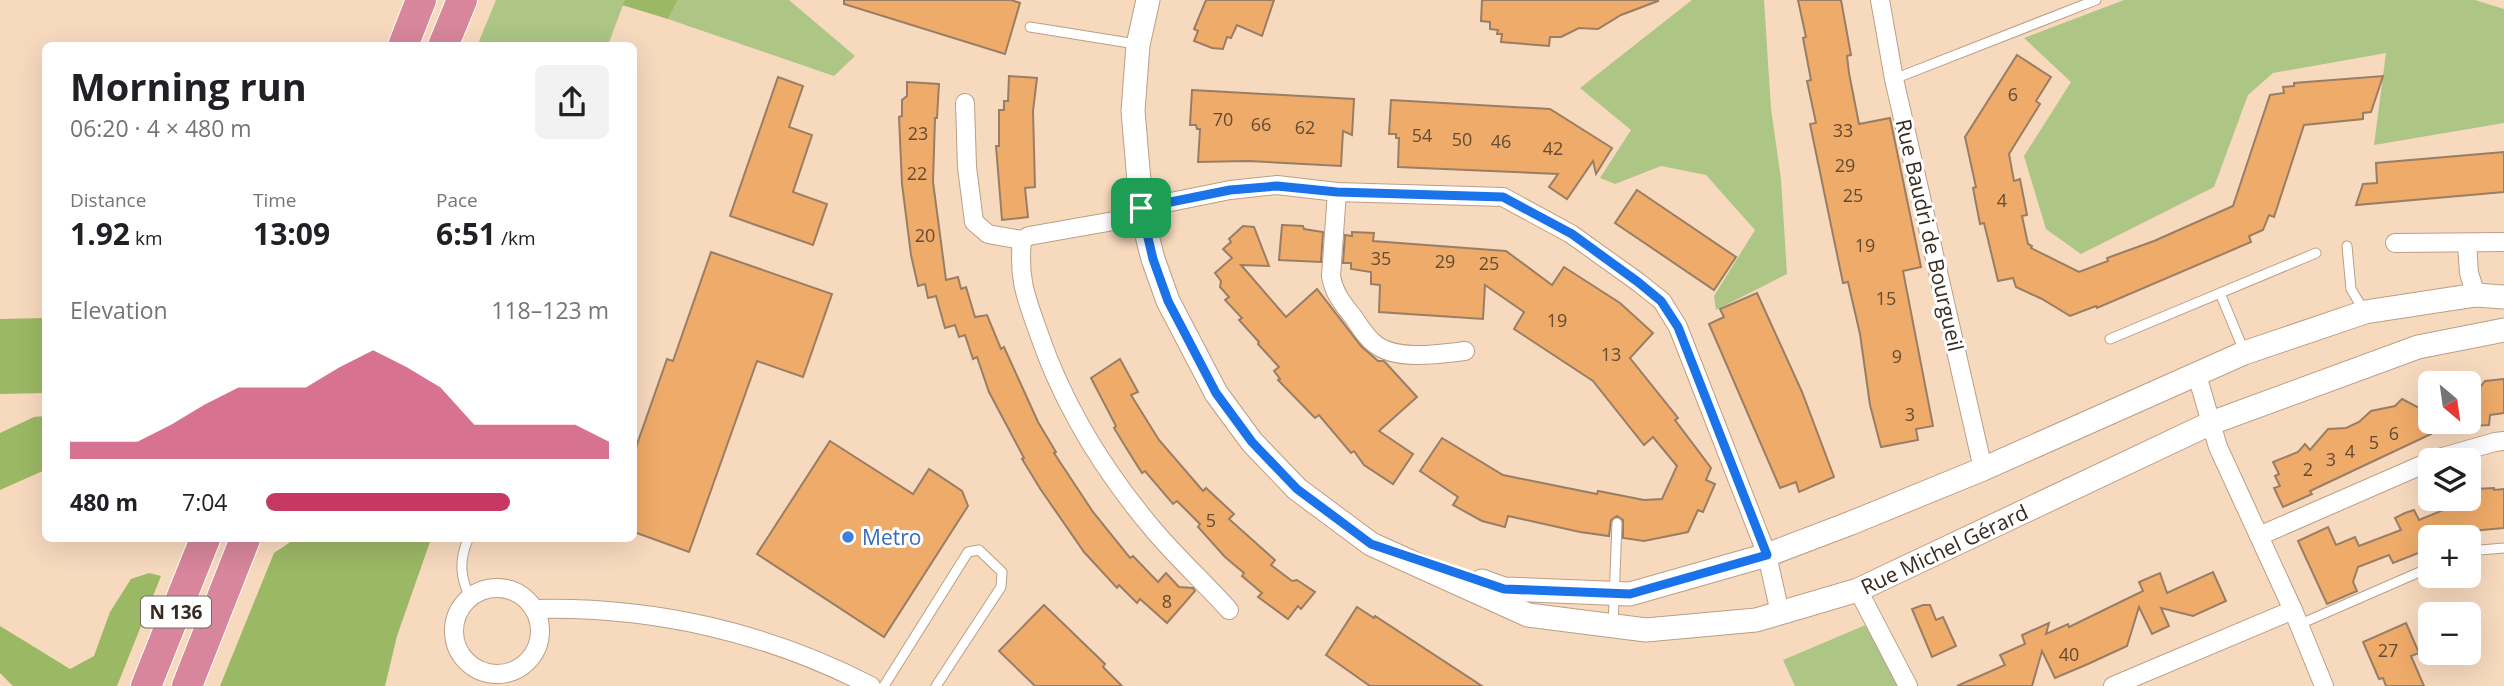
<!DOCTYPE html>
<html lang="en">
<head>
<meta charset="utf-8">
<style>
	body { margin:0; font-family:"Open Sans",sans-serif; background:#f2f2f2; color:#202124; height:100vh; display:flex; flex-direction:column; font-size:26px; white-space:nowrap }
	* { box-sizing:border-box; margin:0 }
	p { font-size:23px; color:#757577 }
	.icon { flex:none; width:38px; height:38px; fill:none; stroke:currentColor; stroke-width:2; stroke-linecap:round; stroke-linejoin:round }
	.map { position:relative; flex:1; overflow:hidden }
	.side { position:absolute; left:42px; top:42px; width:595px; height:500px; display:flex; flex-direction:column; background:#fff; border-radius:10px; box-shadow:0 7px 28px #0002 }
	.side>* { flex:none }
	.needle { width:46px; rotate:151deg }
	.tools { position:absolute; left:2418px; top:371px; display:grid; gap:14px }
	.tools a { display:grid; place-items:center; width:63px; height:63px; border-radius:10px; background:#fff; box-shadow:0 7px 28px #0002; font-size:35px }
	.pin { position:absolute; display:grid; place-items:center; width:60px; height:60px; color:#fff; margin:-30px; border-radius:14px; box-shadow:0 4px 10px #0006 }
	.round { display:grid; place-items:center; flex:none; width:74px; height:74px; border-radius:10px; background:#f2f2f2 }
	.overview { display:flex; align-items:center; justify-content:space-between; height:119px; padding:0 28px }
	h1 { font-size:38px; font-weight:700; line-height:52px }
	.figures { display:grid; grid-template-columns:repeat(3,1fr); gap:10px; height:119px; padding:7px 28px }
	.figures div { display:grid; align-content:center }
	.figures b { font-size:30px; font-weight:700 }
	.figures small { font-size:19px; font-weight:400 }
	.figures p { font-size:19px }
	.chart { height:196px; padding:14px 28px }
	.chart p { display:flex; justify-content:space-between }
	.chart svg { width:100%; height:126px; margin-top:7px; fill:#c73963; opacity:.7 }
	ul { padding:0 28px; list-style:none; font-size:23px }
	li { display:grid; grid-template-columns:112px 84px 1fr; align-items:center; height:52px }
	li i { height:18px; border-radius:9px; background:#c73963 }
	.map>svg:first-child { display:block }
</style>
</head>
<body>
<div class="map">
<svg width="2504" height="686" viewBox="0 0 2504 686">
	<rect width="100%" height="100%" fill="#f7d9be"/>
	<g fill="#adc585">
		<path d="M496,0H625L608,45L477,46Z"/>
		<path d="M678,0H789L855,56L834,76L668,19Z"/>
		<path d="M1692,0H1764L1771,109L1781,179L1787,274L1716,310L1714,296L1755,230L1706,175L1661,166L1615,184L1600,178L1631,130L1580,88Z"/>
		<path d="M2124,0H2475L2504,9V123L2374,145L2386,53L2273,73L2248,95L2214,187L2081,254L2046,229L2024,156L2071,82L2024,38Z"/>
		<path d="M1868,624L1897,686H1795L1783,660Z"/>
	</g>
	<g fill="#9bb864">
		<path d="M625,0H678L668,19L622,5Z"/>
		<path d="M45,318V393L0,394V319Z"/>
		<path d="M45,416V470L0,490V433L34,417Z"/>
		<path d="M295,539H431L397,636L385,686H220L274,553Z"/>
		<path d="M149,573L161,576L117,686H13L0,673V626L70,669L94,656L110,612L131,579Z"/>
	</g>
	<g fill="#efab69" stroke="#997e65" stroke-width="2">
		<path d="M844,0H1011L1020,3L1005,54L844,4Z"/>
		<path d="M1206,0H1274L1262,36L1237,25L1231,38L1227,37L1223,49L1212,48L1194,41L1198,31L1194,29Z"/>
		<path d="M1482,0H1657L1658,1L1621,15L1598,29L1579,28L1561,37H1550L1549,46L1501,42L1502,34H1497L1498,30L1490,29V22L1481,21Z"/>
		<path d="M1798,0H1841L1851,55L1847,56L1849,73L1859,124L1890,118L1921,267L1903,271L1933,426L1916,429L1918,440L1881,447L1870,405L1860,334L1848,282L1843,283L1810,124L1816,123L1807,81L1811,80L1803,38L1806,37Z"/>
		<path d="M2017,55L2051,77L2036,101L2040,104L2009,154L2014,181L2020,179L2027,215L2022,216L2028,244L2032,246L2031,248L2079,272L2108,261L2107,258L2154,241L2233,206L2270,95L2284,93L2283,87L2294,86V83L2383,76L2371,112L2363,113V119L2304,125L2274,217L2269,215L2263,230L2249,236L2251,242L2097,308L2096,306L2070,316L2042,299L2016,287L2013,278L1998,281L1984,223L1980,224L1973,188L1976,187L1965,137Z"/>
		<path d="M1009,76L1037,78L1033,111L1035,187L1025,188L1028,217L1002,220L996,146H999V110H1004V101H1008Z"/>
		<path d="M778,77L803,86L789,127L812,135L793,192L827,204L813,245L730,216Z"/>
		<path d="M907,82L939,84L937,118H935L933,182L946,280L958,277L961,289L966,287L975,317L987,315L1001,349L1004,347L1038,422L1056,452L1054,453L1093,512L1130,558L1133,556L1158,582L1166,573L1179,587L1193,588L1195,591L1167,623L1140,599L1137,603L1119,585L1117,588L1084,552L1041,490L1022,459L1024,458L989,392L977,357L973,359L965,335L959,337L955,325L945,328L936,296L928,298L925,284L918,286L911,255L902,184L899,117L902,116V100L907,96Z"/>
		<path d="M1192,90L1354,99L1352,135L1343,131L1341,166L1249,161L1198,162L1200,129H1197L1196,125H1190Z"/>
		<path d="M1391,100L1550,109L1612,148L1596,174L1593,161L1567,199L1549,187L1558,174L1398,167L1399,138H1396V134H1389Z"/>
		<path d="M2504,152V192L2356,205L2363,184L2377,183L2376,163Z"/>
		<path d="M1637,190L1736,257L1714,290L1615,223Z"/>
		<path d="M1282,225L1303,226L1304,229L1323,232L1321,262L1279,260Z"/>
		<path d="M1243,226L1254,227L1269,266L1241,265L1286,317L1317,289L1361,346L1378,361H1384L1417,397L1379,431L1413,454L1393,484L1364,465L1354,451L1351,453L1319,415L1315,418L1278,380L1280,379L1274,371L1279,367L1258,344L1259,342L1239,320L1242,318L1225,300L1229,297L1220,287L1221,281L1215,273L1232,258L1223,249L1231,242L1229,239Z"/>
		<path d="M1352,232L1374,233L1373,241L1506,251L1552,285L1564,267L1620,303L1653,333L1630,358L1678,418L1675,420L1711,468L1706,480L1715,484L1703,512L1698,510L1688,532L1644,541L1623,538V520L1617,516L1611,520L1609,536L1580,532L1508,516L1505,527L1482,521L1453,505L1458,497L1420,471L1442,438L1503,475L1597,494L1598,491L1644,500L1662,499L1677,466L1653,437L1644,445L1593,381L1514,329L1524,312L1485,285L1483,319L1379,312L1380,285L1371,284V272L1351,269V263H1343L1345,235L1352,236Z"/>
		<path d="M711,252L832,294L803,377L757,361L689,552L634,532V453L667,359L673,361Z"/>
		<path d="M1757,293L1802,392L1834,477L1799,492L1796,482L1780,488L1709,324L1724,317L1720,309Z"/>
		<path d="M1120,359L1138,392L1131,395L1159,440L1203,491L1206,488L1234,514L1229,519L1275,560L1271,565L1292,581L1297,580L1315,592L1301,609L1298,606L1288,619L1258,597L1262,593L1242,576L1244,573L1225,557L1198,527L1200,524L1177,501L1173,504L1145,471L1142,473L1125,446L1114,428L1116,426L1091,378Z"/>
		<path d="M2504,379V413L2490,415L2489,425L2469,426V401L2485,381Z"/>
		<path d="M2402,399L2431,414V434L2310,491L2312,494L2283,507L2274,488L2280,486L2275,476L2279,474L2273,462L2298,452L2305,444L2310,450L2328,429L2346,428L2359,422L2371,411L2395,406Z"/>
		<path d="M830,441L913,494L929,469L962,491L968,506L884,637L757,554Z"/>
		<path d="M2494,488V490L2504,489V528L2471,531L2455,537H2431V548L2393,563L2389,555L2358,567L2353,582L2357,591L2327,604L2298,541L2328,527L2336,545L2355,537L2359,546L2401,530L2395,518L2405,513L2414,510L2419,520L2463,502L2475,501L2474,489Z"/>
		<path d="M2213,572L2226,601L2193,616L2161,608L2169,626L2152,634L2139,607L2127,646L2088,664L2055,678L2042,651L2032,686H1957L2005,665L2000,655L2025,644L2022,635L2049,623L2046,634L2068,624L2069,627L2143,591L2139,582L2160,573L2167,593Z"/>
		<path d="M1044,605L1105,664L1103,667L1122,686H1035L999,651Z"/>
		<path d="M1923,605H1930L1936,620L1943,617L1956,646L1932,657L1912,609Z"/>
		<path d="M1357,607L1374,618L1375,616L1482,686H1370L1326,655Z"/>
		<path d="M2406,623L2419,653L2411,656L2424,686H2386L2383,678L2379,679L2363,642Z"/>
	</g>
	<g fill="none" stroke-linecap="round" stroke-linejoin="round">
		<g stroke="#bb9f85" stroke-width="11">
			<g id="service">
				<path d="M1030,27L1136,44"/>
				<path d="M1894,79L2096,0"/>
				<path d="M2347,246L2351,289L2364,311"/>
				<path d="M2220,293L2244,351"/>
				<path d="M2110,339L2316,253"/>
				<path d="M468,539C459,561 460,576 470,598"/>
				<path d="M2469,551L2504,548"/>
				<path d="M2298,625L2431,567"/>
				<path d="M1613,626L1617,523"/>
				<path d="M884,686L968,552L979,550L1002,572L1001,587L936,686"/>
			</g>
		</g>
		<g stroke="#bb9f85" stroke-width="20">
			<g id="minor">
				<path d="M1880,0L1894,79L1983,469"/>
				<path d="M965,103L967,167L974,222L988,234L1022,240"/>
				<path d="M1337,192L1331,276C1334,294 1343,304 1354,318C1360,327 1366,337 1375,344C1396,361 1439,354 1465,351"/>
				<path d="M1141,208L1230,190L1277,185L1337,192L1503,197L1571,234L1638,282L1662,301L1678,327L1767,555L1780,613"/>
				<path d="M1142,216L1029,236L1022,240C1018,280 1026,297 1039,334C1063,404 1104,471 1152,528C1176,557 1204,582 1229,610"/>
				<path d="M2395,243L2504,242"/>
				<path d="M2467,243L2469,273L2476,295"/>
				<path d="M2197,375L2218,447L2293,610L2324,686"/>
				<path d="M2432,460L2495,442L2504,441"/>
				<path d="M2259,536L2431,461"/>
				<circle cx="497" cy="631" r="43"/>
				<path d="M1858,590L1908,686"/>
				<path d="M534,609C651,606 767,632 871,686"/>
				<path d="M2113,686L2293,610"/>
			</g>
		</g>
		<g stroke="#bb9f85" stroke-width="25">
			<g id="tertiary">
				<path id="s1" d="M1148,0L1138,45L1133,111L1142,216L1153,259L1168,301L1216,393L1252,442L1297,489L1371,544L1528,615L1646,630L1756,620L1780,613L1858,590L2211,423L2418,347L2504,330"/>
				<path d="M1482,581L1504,589L1630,594L1767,555L1851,523L1983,469L2244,353L2365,312L2476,295L2504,297"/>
			</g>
		</g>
		<g stroke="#fff" stroke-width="32">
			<g id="trunk">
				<path d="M403,46L421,0"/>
				<path d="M443,46L462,0"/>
				<path d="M146,686L205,539"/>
				<path d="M187,686L245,539"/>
			</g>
		</g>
		<use href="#service" stroke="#fff" stroke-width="9"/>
		<use href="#minor" stroke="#fff" stroke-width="18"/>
		<use href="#tertiary" stroke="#fff" stroke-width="23"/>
		<use href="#trunk" stroke="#d7869b" stroke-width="30"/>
	</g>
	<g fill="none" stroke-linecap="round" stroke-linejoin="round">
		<g stroke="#fff" stroke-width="14">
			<path id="route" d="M1277,186L1337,192L1503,197L1572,234L1638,282L1661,301L1678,327L1767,555L1630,594L1504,589L1371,544L1297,489L1252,442L1216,393L1168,301L1153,259L1141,208L1230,190Z"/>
		</g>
		<use href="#route" stroke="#1a73e8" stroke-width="9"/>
	</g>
	<circle fill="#3f7fe0" stroke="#fff" stroke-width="2.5" cx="848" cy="537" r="7"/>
	<g text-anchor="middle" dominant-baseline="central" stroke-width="6" stroke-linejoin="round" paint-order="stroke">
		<g font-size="18" fill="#654b33">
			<text x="2013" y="94">6</text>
			<text x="1223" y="119">70</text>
			<text x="1261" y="124">66</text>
			<text x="1305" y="127">62</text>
			<text x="1843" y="130">33</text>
			<text x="918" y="133">23</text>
			<text x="1422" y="135">54</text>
			<text x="1462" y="139">50</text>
			<text x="1501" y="141">46</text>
			<text x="1553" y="148">42</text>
			<text x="1845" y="165">29</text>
			<text x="917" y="173">22</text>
			<text x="1853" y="195">25</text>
			<text x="2002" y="200">4</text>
			<text x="925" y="235">20</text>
			<text x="1865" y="245">19</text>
			<text x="1381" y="258">35</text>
			<text x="1445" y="261">29</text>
			<text x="1489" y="263">25</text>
			<text x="1886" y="298">15</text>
			<text x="1557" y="320">19</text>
			<text x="1611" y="354">13</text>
			<text x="1897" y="356">9</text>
			<text x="1910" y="414">3</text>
			<text x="2394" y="433">6</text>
			<text x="2374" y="442">5</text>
			<text x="2350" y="451">4</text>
			<text x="2331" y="459">3</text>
			<text x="2308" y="469">2</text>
			<text x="1211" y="520">5</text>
			<text x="1167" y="601">8</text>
			<text x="2388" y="650">27</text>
			<text x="2069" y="654">40</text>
		</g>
		<rect fill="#fff" stroke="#736b64" stroke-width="2" x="141" y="596.5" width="70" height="31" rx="5"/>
		<g font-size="19" font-weight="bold" fill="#372b21">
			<text x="176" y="612">N 136</text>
		</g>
		<g font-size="21" fill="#372b21" stroke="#fff">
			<text transform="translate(1930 235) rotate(77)">Rue Baudri de Bourgueil</text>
			<text stroke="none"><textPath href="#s1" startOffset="1232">Rue Michel Gérard</textPath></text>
		</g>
		<g font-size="21" fill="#366cbe" stroke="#fff" text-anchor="start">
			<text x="862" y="537">Metro</text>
		</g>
	</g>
</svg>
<div class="tools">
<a><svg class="needle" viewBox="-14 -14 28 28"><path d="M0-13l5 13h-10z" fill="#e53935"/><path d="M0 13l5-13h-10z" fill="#757577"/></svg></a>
<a><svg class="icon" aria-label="layers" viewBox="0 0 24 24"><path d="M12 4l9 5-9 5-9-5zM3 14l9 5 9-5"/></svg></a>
<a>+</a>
<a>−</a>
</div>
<div class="pin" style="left:1141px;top:208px;background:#1e9e55"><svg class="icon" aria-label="arrive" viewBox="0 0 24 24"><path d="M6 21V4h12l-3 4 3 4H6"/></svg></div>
<section class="side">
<div class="overview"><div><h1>Morning run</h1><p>06:20 · 4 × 480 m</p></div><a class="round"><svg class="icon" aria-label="share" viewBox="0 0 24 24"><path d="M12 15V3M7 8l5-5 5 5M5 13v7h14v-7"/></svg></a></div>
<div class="figures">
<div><p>Distance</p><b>1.92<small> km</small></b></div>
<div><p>Time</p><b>13:09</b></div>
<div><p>Pace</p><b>6:51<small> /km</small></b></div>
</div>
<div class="chart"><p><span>Elevation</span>118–123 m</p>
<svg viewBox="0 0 160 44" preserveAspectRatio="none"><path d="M0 44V38L10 38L20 38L30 32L40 25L50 19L60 19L70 19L80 12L90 6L100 12L110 19L120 32L130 32L140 32L150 32L160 38V44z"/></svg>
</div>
<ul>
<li><b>480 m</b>7:04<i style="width:71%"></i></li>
</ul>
</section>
</div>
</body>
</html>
